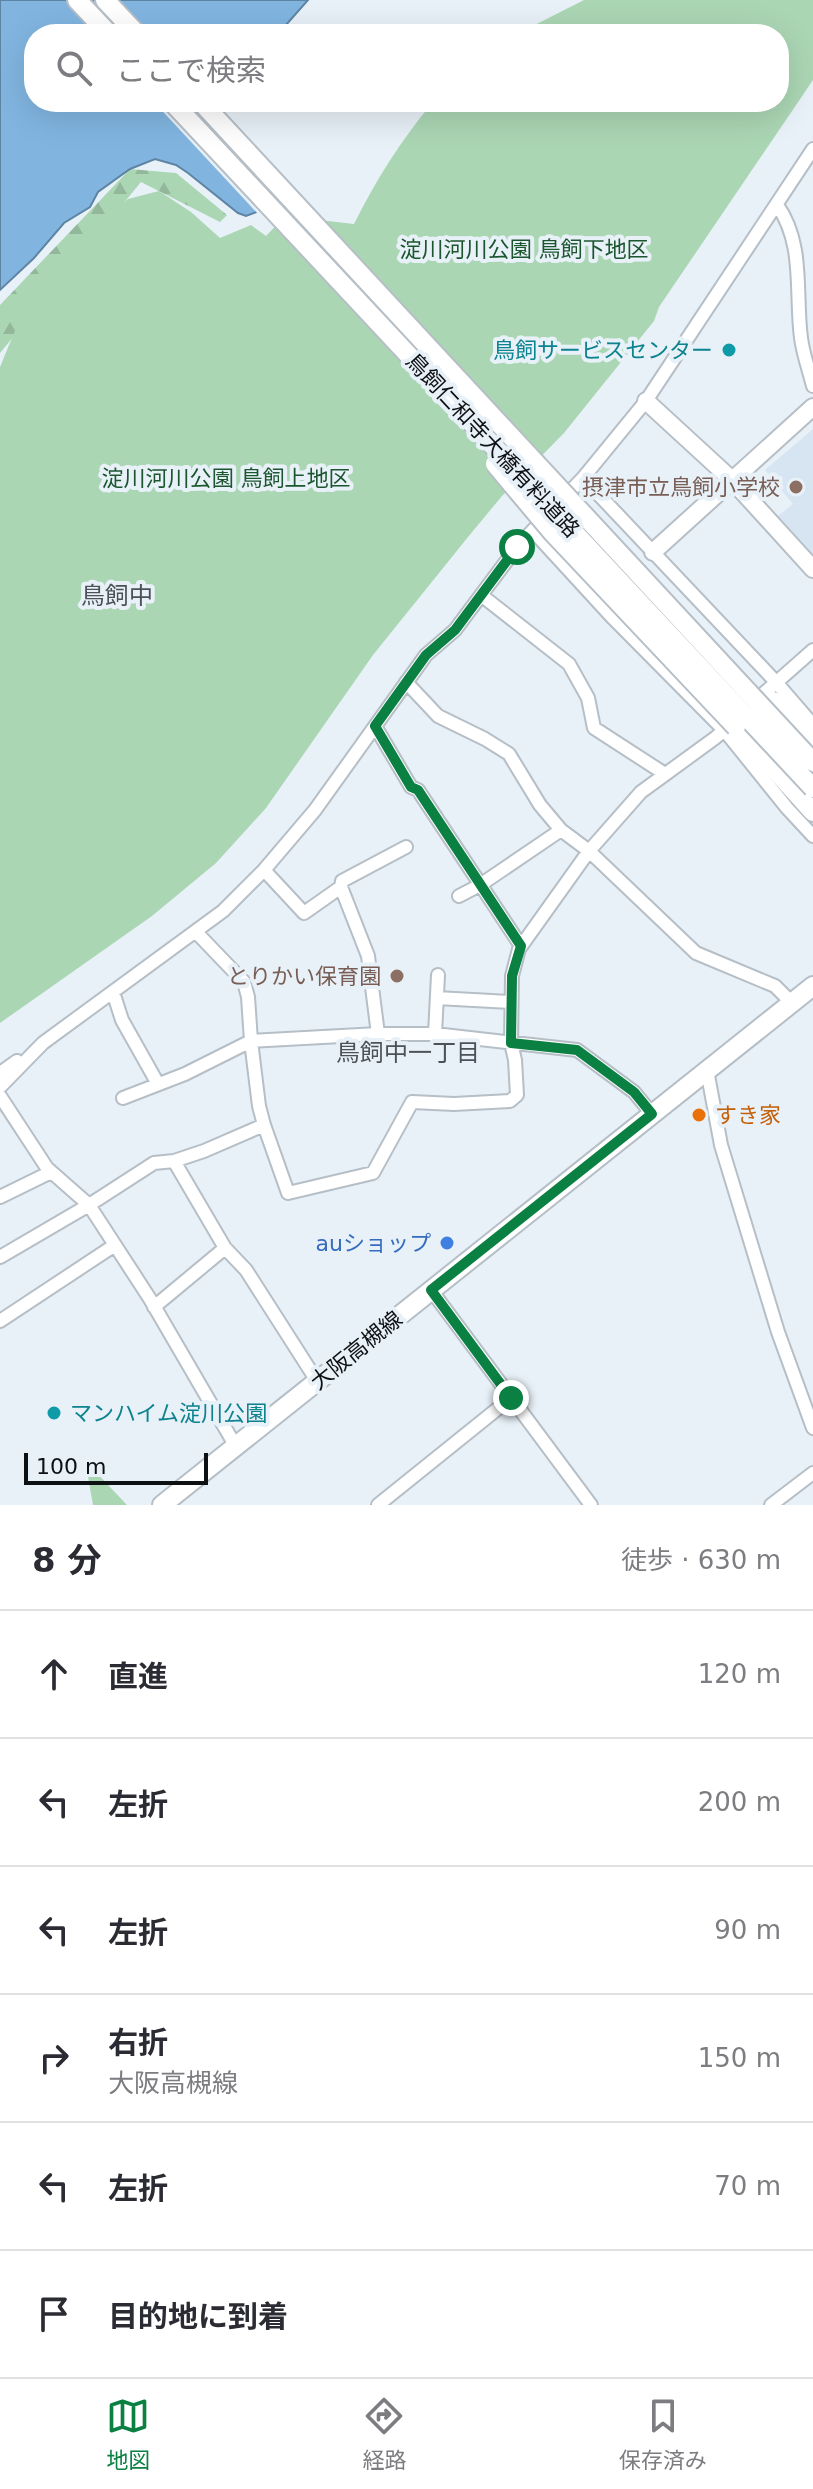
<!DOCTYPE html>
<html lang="ja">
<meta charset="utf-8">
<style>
body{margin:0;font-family:"DejaVu Sans","Noto Sans JP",sans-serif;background:#f2f2f3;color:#2b2b33}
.scale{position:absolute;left:24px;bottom:20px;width:184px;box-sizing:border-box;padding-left:8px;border:4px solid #0e1114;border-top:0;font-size:22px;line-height:28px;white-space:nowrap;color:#0e1114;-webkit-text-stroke:6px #e8f1f8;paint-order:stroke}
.stop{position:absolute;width:24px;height:24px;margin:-18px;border:6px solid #0b8043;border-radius:50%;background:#fff}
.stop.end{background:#0b8043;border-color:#fff;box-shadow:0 2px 8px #0008}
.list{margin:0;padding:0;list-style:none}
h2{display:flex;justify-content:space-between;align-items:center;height:104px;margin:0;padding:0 32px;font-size:34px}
h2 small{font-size:26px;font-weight:400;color:#7c7c81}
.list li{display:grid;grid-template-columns:52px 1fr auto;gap:24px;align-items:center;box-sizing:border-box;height:128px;padding:0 32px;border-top:2px solid #e1e1e2}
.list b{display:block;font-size:30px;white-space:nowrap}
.list p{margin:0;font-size:26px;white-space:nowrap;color:#7c7c81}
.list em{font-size:26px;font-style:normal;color:#7c7c81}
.icon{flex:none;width:44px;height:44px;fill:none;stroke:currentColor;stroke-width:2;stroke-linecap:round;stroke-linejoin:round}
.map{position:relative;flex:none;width:813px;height:1505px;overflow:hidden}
.search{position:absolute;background:#fff;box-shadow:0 8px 32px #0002;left:24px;right:24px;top:24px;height:88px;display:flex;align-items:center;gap:20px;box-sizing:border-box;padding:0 28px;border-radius:32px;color:#7c7c81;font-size:30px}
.sheet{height:872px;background:#fff}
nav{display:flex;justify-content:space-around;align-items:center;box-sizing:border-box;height:112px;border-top:2px solid #e1e1e2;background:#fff;font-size:22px;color:#7c7c81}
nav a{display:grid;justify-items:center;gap:4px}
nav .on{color:#0b8043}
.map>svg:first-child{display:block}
.built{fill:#d7e5f2}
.forest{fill:url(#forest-firs)}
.park{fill:#abd6b4}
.water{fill:#81b5e0;stroke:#5e84a3;stroke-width:2}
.pier{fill:#e8f1f8}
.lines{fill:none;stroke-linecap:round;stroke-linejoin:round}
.street-casing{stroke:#b6bec6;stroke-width:16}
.secondary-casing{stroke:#b6bec6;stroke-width:20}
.primary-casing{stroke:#b6bec6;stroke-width:22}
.street{stroke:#fff;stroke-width:12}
.secondary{stroke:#fff;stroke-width:16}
.primary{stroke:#fff;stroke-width:18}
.primary-bridge-casing{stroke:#b6bec6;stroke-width:22;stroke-linecap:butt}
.primary-bridge{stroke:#fff;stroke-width:18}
.route{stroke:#0b8043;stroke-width:10}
.culture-dot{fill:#0f9aa8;stroke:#e8f1f8;stroke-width:3}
.education-dot{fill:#8d6e63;stroke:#e8f1f8;stroke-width:3}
.food-dot{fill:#e8710a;stroke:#e8f1f8;stroke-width:3}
.shop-dot{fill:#3f7fe0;stroke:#e8f1f8;stroke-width:3}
.labels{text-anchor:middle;stroke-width:8;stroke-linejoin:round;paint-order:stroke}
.park-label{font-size:22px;fill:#1b562e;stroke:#e8f1f8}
.culture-label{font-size:22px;fill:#0d838f;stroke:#e8f1f8;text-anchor:end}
.street-label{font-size:22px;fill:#0e1114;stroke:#e8f1f8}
.education-label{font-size:22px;fill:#785e54;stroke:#e8f1f8;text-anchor:end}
.food-label{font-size:22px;fill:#c56008;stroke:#e8f1f8;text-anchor:start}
.shop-label{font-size:22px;fill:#366cbe;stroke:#e8f1f8;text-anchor:end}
.neighbourhood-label{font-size:24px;fill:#4b5258;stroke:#e8f1f8}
</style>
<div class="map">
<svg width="813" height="1505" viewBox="0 0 813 1505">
<defs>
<pattern id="forest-firs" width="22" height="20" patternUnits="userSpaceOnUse" patternTransform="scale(2)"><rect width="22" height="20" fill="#abd6b4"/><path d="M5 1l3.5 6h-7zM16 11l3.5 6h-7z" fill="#92b79a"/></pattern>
</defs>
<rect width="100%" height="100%" fill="#e8f1f8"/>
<path class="built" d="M813,429V560L778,516L793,504L765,470Z"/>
<path class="forest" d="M130,169L176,173L227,215L220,222L141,182L0,353V305Z"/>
<path class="park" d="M584,0H813V80L659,307L654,321L564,433L502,496L468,537L373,655L266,808L216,863L152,916L0,1023V367L21,316L39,287L92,231L128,199L159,191L191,212L220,238L251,225L266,236L288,213L302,218L354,224C376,180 401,140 433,102H779V34H517Z
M92,1468L127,1505H93L87,1471Z"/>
<path class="water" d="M0,0H308L278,34H34V102H189L278,204L246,216L238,213L188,173L176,165L155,159L130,169L98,192L90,207L64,223L34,258L0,290Z"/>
<path class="pier" d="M154,102H194L282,202L280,208L260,216Z"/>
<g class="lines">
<defs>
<path id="street" d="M777,205C805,244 795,293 801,338C803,354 809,370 813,386
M583,478L775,681L813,725
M533,531L611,616L725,731L787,808L813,836
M481,595L569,664L588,698L594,728L665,774
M406,682L438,716L485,739L509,754L540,805L561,830L589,851L696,953L775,986L792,1003
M753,703L813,650
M375,726L411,787L418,790L521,946
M264,870L304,913L341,887L342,881L406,847
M341,887L368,956L378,1034
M459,896L480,885L561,830
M113,992L122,1020L158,1084
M437,998L511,1002
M435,1034L438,975
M707,1070L721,1145L778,1332L813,1428
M0,1073L17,1061
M0,1087L43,1043L223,911L264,870L315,810L426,655L455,630L517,547L583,478L646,401L813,149
M0,1096L47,1168L89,1205L150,1299L235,1445
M123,1098L185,1074L251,1041L248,997L244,982L196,932
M264,1125L288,1193L373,1173L412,1102L454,1104L510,1101L517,1095L515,1060L511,1043L512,976L519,949L589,851L641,792L715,738L737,719
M174,1161L225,1248L246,1270L317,1381
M0,1197L51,1172
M0,1257L89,1205L154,1163L174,1161L204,1151L264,1125L259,1106L251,1041L378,1034H435L577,1050L634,1092L652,1114
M431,1290L591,1505
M154,1307L225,1248
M0,1321L115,1245
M378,1505L511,1398
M771,1505L813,1473"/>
<path id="secondary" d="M646,401L732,480L813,569
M653,552L813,407"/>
<path id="primary" d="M77,0L109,34
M105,0L137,34
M773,701L813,744
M736,727L813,812
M162,1505L813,986"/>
</defs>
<use href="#street" class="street-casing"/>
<use href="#secondary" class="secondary-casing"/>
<use href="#primary" class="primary-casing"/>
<use href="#street" class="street"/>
<use href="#secondary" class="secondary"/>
<use href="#primary" class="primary"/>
<defs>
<path id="primary-bridge" d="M172,102L813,788
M201,102L813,762
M495,464L552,532L736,727"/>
</defs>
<use href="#primary-bridge" class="primary-bridge-casing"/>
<use href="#primary-bridge" class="primary-bridge"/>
</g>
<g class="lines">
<path class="route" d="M511,1398L431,1290L652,1114L634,1092L577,1050L511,1043L512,976L521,946L418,790L411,787L375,726L426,655L455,630L517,547"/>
</g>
<g class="culture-dot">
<circle cx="729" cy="350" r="8"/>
<circle cx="54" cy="1413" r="8"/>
</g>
<g class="education-dot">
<circle cx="796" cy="487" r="8"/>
<circle cx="397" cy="976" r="8"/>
</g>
<circle class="food-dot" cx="699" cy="1115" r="8"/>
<circle class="shop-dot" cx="447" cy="1243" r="8"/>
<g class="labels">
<g class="park-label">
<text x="524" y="257">淀川河川公園 鳥飼下地区</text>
<text x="226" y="486">淀川河川公園 鳥飼上地区</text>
</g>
<g class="culture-label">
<text x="713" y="358">鳥飼サービスセンター</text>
<text x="70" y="1421" text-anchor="start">マンハイム淀川公園</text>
</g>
<g class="street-label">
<text transform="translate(493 445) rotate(47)" y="8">鳥飼仁和寺大橋有料道路</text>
<text transform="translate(356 1350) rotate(-39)" y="8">大阪高槻線</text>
</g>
<g class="education-label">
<text x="780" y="495">摂津市立鳥飼小学校</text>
<text x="381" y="984">とりかい保育園</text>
</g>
<g class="food-label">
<text x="715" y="1123">すき家</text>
</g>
<g class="shop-label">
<text x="431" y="1251">auショップ</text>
</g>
<g class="neighbourhood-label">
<text x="117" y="604">鳥飼中</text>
<text x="408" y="1061">鳥飼中一丁目</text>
</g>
</g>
</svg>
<div class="scale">100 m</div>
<div class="stop" style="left:517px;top:547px"></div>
<div class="stop end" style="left:511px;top:1398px"></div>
<div class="search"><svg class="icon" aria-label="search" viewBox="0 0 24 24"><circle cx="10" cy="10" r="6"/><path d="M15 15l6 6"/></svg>ここで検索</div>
</div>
<section class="sheet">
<h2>8 分<small>徒歩 · 630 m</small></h2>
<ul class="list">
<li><svg class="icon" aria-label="ahead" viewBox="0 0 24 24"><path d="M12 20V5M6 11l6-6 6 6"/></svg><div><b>直進</b></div><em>120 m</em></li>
<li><svg class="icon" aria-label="left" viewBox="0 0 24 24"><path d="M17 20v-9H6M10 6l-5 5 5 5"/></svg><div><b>左折</b></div><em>200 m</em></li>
<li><svg class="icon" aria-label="left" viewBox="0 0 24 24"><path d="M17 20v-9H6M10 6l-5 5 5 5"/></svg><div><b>左折</b></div><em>90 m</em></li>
<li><svg class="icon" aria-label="right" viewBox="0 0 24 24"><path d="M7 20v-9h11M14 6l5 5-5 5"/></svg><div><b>右折</b><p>大阪高槻線</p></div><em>150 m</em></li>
<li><svg class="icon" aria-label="left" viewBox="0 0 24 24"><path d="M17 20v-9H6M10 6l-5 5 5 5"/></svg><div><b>左折</b></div><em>70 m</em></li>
<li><svg class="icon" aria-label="arrive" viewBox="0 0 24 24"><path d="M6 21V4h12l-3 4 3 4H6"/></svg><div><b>目的地に到着</b></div></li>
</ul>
</section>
<nav>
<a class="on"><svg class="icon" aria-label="map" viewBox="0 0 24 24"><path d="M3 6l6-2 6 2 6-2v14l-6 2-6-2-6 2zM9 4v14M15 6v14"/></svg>地図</a>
<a><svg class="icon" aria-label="directions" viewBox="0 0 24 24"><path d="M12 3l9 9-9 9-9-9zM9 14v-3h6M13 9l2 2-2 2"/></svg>経路</a>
<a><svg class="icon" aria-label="saved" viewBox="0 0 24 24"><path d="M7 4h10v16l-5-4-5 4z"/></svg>保存済み</a>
</nav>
